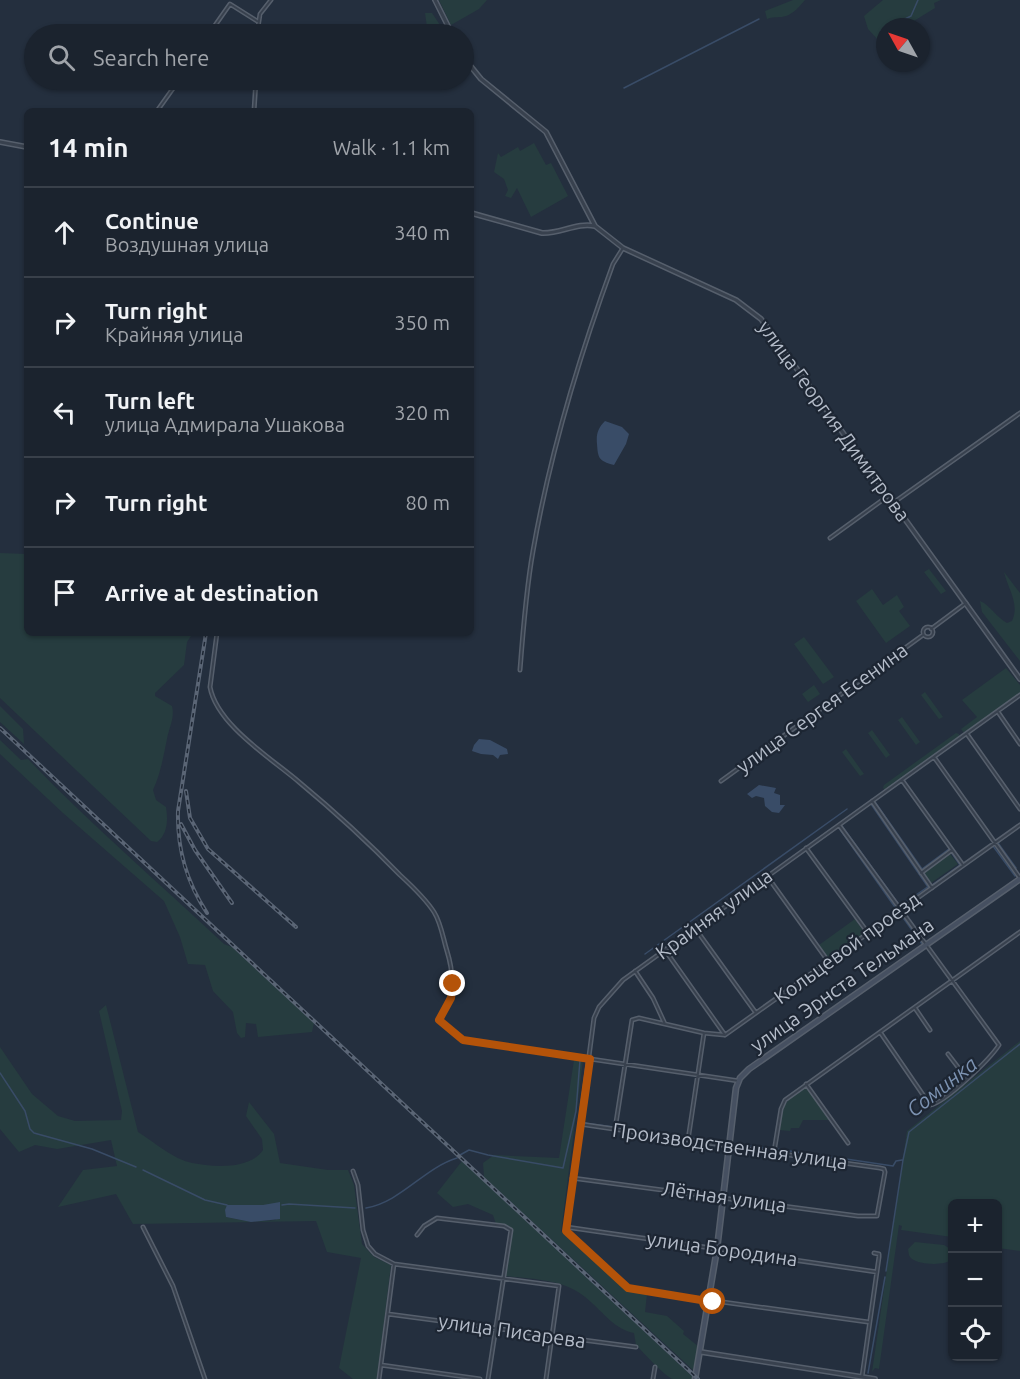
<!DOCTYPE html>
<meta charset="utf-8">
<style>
body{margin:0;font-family:Ubuntu,sans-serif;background:#242b36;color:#f1f3f6}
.controls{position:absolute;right:18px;bottom:18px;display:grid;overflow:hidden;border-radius:9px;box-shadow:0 2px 4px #0004}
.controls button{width:54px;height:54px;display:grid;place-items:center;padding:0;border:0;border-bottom:2px solid #39404a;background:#1b232e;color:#f1f3f6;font:30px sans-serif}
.compass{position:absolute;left:876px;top:18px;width:54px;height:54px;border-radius:50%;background:#1b232e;box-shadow:0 2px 4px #0004;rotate:310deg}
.stop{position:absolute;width:18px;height:18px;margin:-14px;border:4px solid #b45309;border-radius:50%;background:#fff}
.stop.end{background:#b45309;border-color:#fff;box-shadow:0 2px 6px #0008}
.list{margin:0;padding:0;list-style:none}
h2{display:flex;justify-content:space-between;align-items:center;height:78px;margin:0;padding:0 24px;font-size:26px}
h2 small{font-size:20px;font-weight:400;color:#a0a4aa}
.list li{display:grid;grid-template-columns:39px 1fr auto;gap:18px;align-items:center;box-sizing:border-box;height:90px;padding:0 24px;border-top:2px solid #39404a}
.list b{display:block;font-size:22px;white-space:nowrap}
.list p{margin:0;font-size:20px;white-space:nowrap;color:#a0a4aa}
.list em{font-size:20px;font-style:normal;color:#a0a4aa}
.icon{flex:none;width:33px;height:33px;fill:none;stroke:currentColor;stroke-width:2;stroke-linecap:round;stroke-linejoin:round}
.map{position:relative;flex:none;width:1020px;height:1379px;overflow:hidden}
.search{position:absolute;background:#1b232e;box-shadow:0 2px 4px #0004;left:24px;top:24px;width:450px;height:66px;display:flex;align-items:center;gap:15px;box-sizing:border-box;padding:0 21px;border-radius:33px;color:#a0a4aa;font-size:22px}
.panel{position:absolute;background:#1b232e;box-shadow:0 2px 4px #0004;left:24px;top:108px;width:450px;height:528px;border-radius:9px}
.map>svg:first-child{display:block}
.green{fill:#263c3f;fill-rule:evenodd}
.water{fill:#394c67}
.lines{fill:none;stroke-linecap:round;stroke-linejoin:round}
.stream{stroke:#394c67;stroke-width:1.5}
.minor-casing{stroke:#565f6c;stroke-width:5}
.tertiary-casing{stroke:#565f6c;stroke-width:6}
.secondary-casing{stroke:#565f6c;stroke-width:7}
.minor{stroke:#38414e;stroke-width:2}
.tertiary{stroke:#38414e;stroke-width:3}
.secondary{stroke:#465061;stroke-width:4}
.rail-casing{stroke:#5a6575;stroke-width:4}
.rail{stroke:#1d2633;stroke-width:1.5;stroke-dasharray:4.5;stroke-linecap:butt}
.route{stroke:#b45309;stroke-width:8}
.labels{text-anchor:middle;stroke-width:4.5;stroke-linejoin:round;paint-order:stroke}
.street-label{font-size:20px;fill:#b4bcc9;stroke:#1d2633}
.water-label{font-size:21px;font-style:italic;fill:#7c92b1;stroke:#1d2633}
</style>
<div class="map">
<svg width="1020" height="1379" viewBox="0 0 1020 1379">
<rect width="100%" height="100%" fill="#242f3e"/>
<path class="green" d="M439,0H487L479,9L451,25Z
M793,0H805C801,5 793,14 786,16C780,18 775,16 767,19L765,11Z
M883,0H941L934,3L935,8L904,27H885V39L880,42L868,29L864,16Z
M425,13H432L446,34H428Z
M534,143L546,165L551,163L568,196L531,217L517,188L511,198L505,196L508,190L504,179L494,172L498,153L501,157L518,147L520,151Z
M0,553L27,554V633H193L187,642L184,665L155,693V696L172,706C175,718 169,727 167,739C163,758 161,772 153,790L156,800L166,807C168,819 168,834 157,842L151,841L0,698Z
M929,569L946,591L941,594L924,572Z
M1004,572L1020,593V661L982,612L980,601C990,605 996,617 1007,623L1012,621C1020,604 1008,589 1004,572Z
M872,589L883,605L897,595L904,607L899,611L910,626L886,643L856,601Z
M804,637L834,677L823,684L794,644Z
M1006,668L1020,685V694L964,733L961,729L977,717L962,700Z
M814,685L820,694L808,702L802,694Z
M925,692L943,717L939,719L921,695Z
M0,706L23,729L24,744L0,722Z
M902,717L920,742L916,745L898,720Z
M872,730L890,755L886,758L868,733Z
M956,733L959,734V737L934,755L933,753L934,755L902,778L901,776V779L885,790L883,788L884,785Z
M0,740L21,760L28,759C90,824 158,882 224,944L232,947L314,1023L312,1032L258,1037L256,1024L246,1023L245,1037L241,1038L237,1033L233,1012L213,991L205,965L188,964L180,937L164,901L63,813L0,754Z
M846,749L864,774L860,776L842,752Z
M950,854L958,864L931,883L924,873Z
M855,919L865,934L829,959L819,945Z
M106,1005L138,1132C154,1142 173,1159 192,1163C213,1167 250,1170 263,1150L262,1139L246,1116L249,1102L274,1134L280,1163L328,1170H348L354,1185L362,1244L374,1257L391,1265L377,1379H353L339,1368L361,1258L327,1252L316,1221L133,1224L116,1194L58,1207L83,1170L117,1166L111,1140L57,1149L35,1145L19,1152L0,1129V1047L32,1094L58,1116L75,1121L121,1120L122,1111L99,1011ZM228,1205H263L276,1220L251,1222L226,1217Z
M1020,1041V1251L998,1248V1204H952V1237L901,1230L902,1226L899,1225L879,1369L875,1368L872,1372L907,1131Z
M574,1060L583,1061L561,1231L628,1289L647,1294L645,1312L667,1316L684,1331L683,1334L699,1347L693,1370L484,1177L483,1163L494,1155L559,1158Z
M806,1085L831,1120H803L799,1128H791L790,1131L779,1130C783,1102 784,1103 806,1085Z
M462,1161L693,1377V1379C687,1379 679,1379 673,1379C665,1377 644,1353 636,1345L634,1333C611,1329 598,1304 578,1292C557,1279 529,1279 505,1276L512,1229L509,1226L496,1224L493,1215L468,1204L453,1207L437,1193Z
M915,1242L944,1245L952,1250V1259C946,1266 920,1265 912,1259C908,1255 909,1254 908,1249Z"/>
<path class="water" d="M605,421L622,427L629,434L626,444L614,465C598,461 598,457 597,444C596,434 598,428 605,421Z
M479,739L490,740L507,749L508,754L500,755L498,759L493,755L481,754L472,751L474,745Z
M759,785L776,788L774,793L780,795V805H785L779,813L772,812L765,806L764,798L756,796L752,798L747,794Z
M280,1202V1219L251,1222L226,1217L225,1210L227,1205H263Z"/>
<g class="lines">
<path class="stream" d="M889,27L911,16L918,0
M881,31L885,29
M624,88L759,19
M875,802L922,869L949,849L951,851
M871,804L928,887
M842,826L900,906L929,886
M839,828L897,910
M998,843L1016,868
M993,846L1015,876
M932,885L960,865L951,852
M899,912L922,944
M925,942L903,910L960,869
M645,954L847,809
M0,1073L25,1111L30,1129L34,1133L92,1149L136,1167
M584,1123L614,1127
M617,1128L687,1138
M690,1138L725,1142
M736,1144L773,1149
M776,1149L843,1159
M460,1155L469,1150L488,1155L563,1168L576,1111L580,1060
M846,1159L893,1166L896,1161L902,1160
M143,1170L205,1200L227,1205
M282,1205L289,1204L355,1208
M366,1208C401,1202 424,1168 457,1158
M886,1271L903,1160L909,1132L1020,1044
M868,1373L885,1277"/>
<defs>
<path id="minor" d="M209,34L230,4L257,21
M257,34L260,14L271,0
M157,111L179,80
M254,111L256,80
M893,503L1020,413
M830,538L888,496
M923 632a5 5 0 1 1 10 0a5 5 0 1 1-10 0Z
M931,629L966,603
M217,633L210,687C217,725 271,758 299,782C334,811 368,842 400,875C412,886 425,898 434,912C441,923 443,938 447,951C455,977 454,997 439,1020L463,1040L739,1081
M520,670C523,630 526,590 533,551C550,453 579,357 613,264L623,248
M998,712L1020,744
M967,734L1020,809
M934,757L1020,878
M902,780L963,865
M721,781L923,635
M872,801L932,888
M839,825L999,1045C990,1059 945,1103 930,1105L880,1032
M806,848L868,933
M921,873L952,850
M767,876L828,961
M695,928L756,1013
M665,950L725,1035
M635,971L653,998L665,1024L704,1033L725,1035L1020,825
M915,1008L930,1030
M948,1054L967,1079
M806,1084L848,1143
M615,1129L632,1020L639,1018L665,1024
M688,1140L704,1033
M774,1152L781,1109L785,1100L1020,932
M353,1171L358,1185L363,1230L368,1246L375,1254L394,1264L559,1286L546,1379
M572,1178L858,1216H877L885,1172L884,1169L880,1168L844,1163L580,1124
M143,1227L173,1286L205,1379
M566,1227L877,1272
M417,1235L424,1226L437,1218L504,1226L511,1230L488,1379
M388,1314L636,1347
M868,1322L636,1290L628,1288L566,1231L594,1018L599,1007L623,980L1020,695
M381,1365L480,1379
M862,1377L879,1257V1254L874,1253
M379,1379L394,1264
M653,1379L655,1367"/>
<path id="tertiary" d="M435,0L452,34
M464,58L481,79L546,132L595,226L623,248L736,300L761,319L1020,679
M0,142L27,147
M471,213L542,233C560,234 577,222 595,226
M701,1352L875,1379"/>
<path id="secondary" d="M695,1379L717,1249L736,1088L740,1078L749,1069L1020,879"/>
</defs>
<use href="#minor" class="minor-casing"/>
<use href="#tertiary" class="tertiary-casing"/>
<use href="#secondary" class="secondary-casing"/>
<use href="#minor" class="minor"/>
<use href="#tertiary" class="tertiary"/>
<use href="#secondary" class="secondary"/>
<defs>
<path id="rail" d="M206,633L178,811C177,849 186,881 207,913
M0,728L698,1379
M186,791L190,818L208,849L296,927
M181,824L195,850L232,903"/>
</defs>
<use href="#rail" class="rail-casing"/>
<use href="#rail" class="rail"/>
</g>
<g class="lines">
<path class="route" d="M453,984L451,998L439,1020L463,1040L590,1059L566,1231L628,1288L713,1302"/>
</g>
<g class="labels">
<g class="street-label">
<text transform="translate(834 421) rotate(54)" y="7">улица Георгия Димитрова</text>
<text transform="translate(822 708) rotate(-36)" y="7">улица Сергея Есенина</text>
<text transform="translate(714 914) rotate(-36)" y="7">Крайняя улица</text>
<text transform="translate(847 948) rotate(-36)" y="7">Кольцевой проезд</text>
<text transform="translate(842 985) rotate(-35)" y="7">улица Эрнста Тельмана</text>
<text transform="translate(730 1146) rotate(8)" y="7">Производственная улица</text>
<text transform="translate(724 1197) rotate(8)" y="7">Лётная улица</text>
<text transform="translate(722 1249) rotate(8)" y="7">улица Бородина</text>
<text transform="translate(512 1331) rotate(8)" y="7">улица Писарева</text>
</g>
<g class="water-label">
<text transform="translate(942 1087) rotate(-38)" y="7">Соминка</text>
</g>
</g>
</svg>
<div class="controls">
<button>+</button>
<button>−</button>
<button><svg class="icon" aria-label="locate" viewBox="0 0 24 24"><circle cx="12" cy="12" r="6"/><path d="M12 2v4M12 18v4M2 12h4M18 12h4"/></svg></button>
</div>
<svg class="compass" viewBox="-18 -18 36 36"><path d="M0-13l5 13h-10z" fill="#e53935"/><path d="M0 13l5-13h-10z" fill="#a0a4aa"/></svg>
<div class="stop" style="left:713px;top:1302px"></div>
<div class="stop end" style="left:453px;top:984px"></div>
<div class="search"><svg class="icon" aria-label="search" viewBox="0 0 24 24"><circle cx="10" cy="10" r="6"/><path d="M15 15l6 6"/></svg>Search here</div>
<section class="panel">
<h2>14 min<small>Walk · 1.1 km</small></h2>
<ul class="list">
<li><svg class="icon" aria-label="ahead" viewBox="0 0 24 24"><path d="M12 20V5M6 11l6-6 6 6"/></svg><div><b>Continue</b><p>Воздушная улица</p></div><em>340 m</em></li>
<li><svg class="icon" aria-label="right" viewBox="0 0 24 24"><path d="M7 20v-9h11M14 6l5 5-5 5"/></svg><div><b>Turn right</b><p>Крайняя улица</p></div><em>350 m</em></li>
<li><svg class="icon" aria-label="left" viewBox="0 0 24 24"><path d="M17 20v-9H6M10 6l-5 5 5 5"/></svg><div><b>Turn left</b><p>улица Адмирала Ушакова</p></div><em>320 m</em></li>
<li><svg class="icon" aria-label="right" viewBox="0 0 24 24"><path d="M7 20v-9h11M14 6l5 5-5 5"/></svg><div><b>Turn right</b></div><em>80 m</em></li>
<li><svg class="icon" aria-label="arrive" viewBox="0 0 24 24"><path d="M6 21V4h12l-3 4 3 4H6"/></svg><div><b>Arrive at destination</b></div></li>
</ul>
</section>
</div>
